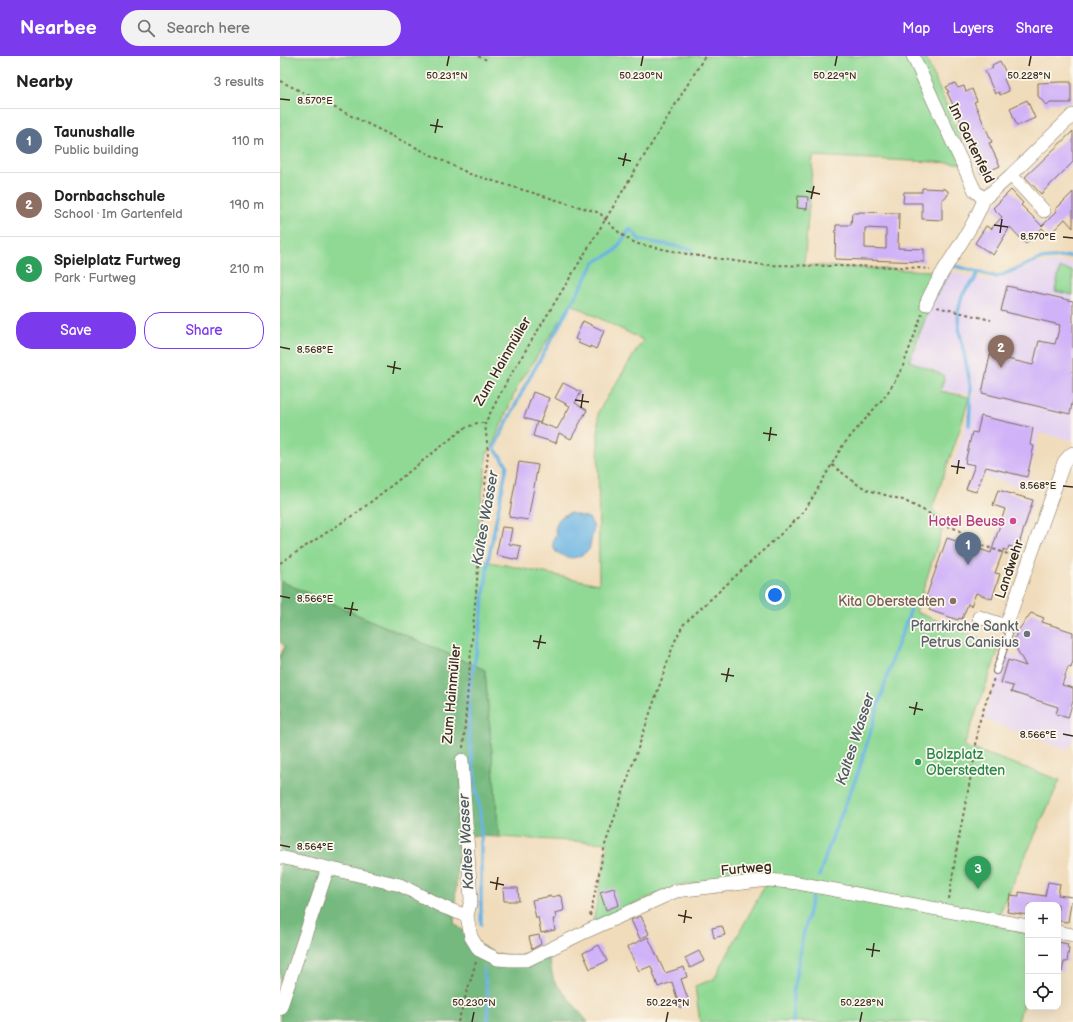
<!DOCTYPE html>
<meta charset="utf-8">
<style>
body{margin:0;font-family:"Balsamiq Sans",sans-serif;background:#f2f2f2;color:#222}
.controls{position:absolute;right:12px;bottom:12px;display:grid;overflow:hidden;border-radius:8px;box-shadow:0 4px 16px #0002}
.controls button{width:36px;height:36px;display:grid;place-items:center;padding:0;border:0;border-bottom:1px solid #e0e0e0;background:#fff;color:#222;font:20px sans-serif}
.you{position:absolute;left:495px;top:539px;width:14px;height:14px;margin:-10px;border:3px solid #fff;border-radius:50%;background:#1a73e8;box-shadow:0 0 0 6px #1a73e833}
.badge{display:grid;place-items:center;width:26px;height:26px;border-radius:50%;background:#7c3aed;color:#fff;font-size:13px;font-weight:700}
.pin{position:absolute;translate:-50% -33px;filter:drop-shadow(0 1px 2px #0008)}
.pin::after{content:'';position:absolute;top:21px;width:14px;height:12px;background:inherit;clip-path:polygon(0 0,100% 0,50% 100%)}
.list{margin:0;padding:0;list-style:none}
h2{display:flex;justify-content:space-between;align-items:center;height:52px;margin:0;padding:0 16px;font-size:17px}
h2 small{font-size:13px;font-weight:400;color:#767676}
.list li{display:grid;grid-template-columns:26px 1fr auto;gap:12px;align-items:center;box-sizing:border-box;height:64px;padding:0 16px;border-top:1px solid #e0e0e0}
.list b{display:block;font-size:15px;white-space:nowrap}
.list p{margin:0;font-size:13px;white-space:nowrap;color:#767676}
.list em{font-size:13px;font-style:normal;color:#767676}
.actions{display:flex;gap:8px;padding:12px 16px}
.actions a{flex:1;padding:9px 0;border:1px solid #7c3aed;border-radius:16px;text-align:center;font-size:14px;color:#7c3aed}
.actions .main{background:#7c3aed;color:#fff}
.icon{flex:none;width:22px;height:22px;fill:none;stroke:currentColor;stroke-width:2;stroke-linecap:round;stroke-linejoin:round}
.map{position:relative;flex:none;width:793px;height:966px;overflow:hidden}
header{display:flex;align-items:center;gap:24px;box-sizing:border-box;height:56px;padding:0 20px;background:#7c3aed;color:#fff}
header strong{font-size:19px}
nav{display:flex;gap:22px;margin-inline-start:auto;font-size:14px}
.search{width:280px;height:36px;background:#f2f2f2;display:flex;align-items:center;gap:10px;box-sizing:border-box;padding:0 14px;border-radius:22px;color:#767676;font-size:15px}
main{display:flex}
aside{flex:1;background:#fff}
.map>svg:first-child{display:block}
.built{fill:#e5d3f1}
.green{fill:#90d994;stroke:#668259;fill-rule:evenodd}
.forest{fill:#74b97e;stroke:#58724e}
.water{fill:#6bb4e3;stroke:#536f80}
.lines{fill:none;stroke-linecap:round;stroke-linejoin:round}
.stream{stroke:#6bb4e3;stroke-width:3.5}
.building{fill:#d0b2f8;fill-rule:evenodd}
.lane-casing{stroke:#7a6855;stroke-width:8}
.street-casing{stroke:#7a6855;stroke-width:14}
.path{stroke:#7a6855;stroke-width:2;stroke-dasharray:3 3;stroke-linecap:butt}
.lane{stroke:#fff;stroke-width:6}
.street{stroke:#fff;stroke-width:13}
.ticks{fill:none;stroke:#3b2a1e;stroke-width:1.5}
.hotel-dot{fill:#d1479c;stroke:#fbf7ec;stroke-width:1.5}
.education-dot{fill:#8d6e63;stroke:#fbf7ec;stroke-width:1.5}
.worship-dot{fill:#6b7280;stroke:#fbf7ec;stroke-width:1.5}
.leisure-dot{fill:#2e9e5b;stroke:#fbf7ec;stroke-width:1.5}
.labels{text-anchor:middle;stroke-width:3.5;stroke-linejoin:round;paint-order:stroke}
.street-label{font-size:14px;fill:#3b2a1e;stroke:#fbf7ec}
.hotel-label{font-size:14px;fill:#b23c85;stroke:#fbf7ec;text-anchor:end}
.education-label{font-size:14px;fill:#785e54;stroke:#fbf7ec;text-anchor:end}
.worship-label{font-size:14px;fill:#5b616d;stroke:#fbf7ec;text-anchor:end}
.leisure-label{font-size:14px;fill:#27864d;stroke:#fbf7ec;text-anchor:start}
.water-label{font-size:15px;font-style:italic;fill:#4c5a63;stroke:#fbf7ec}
.ticks-label{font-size:10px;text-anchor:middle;fill:#3b2a1e;stroke:#fbf7ec;stroke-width:3.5;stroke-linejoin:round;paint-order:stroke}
</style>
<header>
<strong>Nearbee</strong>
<div class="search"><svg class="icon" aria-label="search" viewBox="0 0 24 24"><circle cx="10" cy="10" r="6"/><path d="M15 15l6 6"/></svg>Search here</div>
<nav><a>Map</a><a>Layers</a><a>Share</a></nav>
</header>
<main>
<aside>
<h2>Nearby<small>3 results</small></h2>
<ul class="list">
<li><span class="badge" style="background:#5c6f8a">1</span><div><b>Taunushalle</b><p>Public building</p></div><em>110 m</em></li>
<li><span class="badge" style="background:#8d6e63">2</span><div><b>Dornbachschule</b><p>School · Im Gartenfeld</p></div><em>190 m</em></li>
<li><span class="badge" style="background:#2e9e5b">3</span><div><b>Spielplatz Furtweg</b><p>Park · Furtweg</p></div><em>210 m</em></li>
</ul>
<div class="actions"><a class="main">Save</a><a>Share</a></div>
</aside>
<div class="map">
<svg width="793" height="966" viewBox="0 0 793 966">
<rect width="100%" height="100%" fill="#fbf7ec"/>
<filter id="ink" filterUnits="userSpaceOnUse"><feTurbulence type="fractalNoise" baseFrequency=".025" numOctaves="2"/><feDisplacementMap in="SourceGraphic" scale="8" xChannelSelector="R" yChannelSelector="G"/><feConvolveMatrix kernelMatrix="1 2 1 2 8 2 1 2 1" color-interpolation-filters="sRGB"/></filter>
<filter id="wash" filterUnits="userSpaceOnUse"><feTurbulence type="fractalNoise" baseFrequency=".012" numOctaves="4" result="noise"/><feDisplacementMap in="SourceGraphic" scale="16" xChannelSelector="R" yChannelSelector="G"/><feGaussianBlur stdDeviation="0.9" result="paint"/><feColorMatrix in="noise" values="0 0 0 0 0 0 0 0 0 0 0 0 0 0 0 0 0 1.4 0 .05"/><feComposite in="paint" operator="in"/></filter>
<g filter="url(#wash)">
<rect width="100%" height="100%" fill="#f0dcbb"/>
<path class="built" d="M757,207H793V384L759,377L746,433L673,411L695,337L688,335L687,338L661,334L666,320L630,305L650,250L670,216L710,225Z
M725,596L793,620V683L788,694L703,663Z"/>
<path class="green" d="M0,0H645L692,108L533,100L524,209L670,216L650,250L629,305L628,304L665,320L660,335L689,341L682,367L652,453L665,465L636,556L720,590L684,690L780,724L714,869L748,878V929L738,966H420L415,930L434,923L489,822L398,829L313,866L328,787L219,781L205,614L0,525ZM291,248L363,284L318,356L319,528L195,503L207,396H210L237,331Z
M780,212L793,215V239L775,235Z"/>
<path class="forest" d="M0,525L205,614L219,781L179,779L174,867L200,889L216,898L238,900L266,891L274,925L308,966H0V600L5,590L0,586Z"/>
<path class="water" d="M290,457L309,462L314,471L309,494C295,504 292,504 276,496L273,490L274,481L277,478L275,474C278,463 279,461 290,457Z"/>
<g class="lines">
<path class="stream" d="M675,210L717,221L760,203L793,200
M689,369L691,331L679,273L678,256L682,240L687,232L694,225L698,216
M539,820L554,776L578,717L612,604L631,553
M201,868V765L189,680V632L197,594L209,500L227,409L214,392L245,330L315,206L335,195L350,173L360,184L412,193
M203,913L208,941V966
M513,966V938L521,889L532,842"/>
</g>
<g id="blocks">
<path class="building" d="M720,5L728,21L724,23L729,35L720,39L719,36L715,38L705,15L713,12L712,9Z
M782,26H791V47H770L767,50L758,40V27Z
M675,27L678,32L684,30L686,36L692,33L697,45L694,46L712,86L709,87L720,110L702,118L680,71L681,70L679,67L681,66L667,36H669L666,31Z
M747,44L755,62L737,70L730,52Z
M793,75V106L761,138L745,121Z
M642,132L665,133L668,135V139L662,144V164L642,163V147H623L624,136H642Z
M731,134L743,147L741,149L762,170L777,155L775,154L793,136V172L785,163L769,179L762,172L746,188L730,171L713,199L695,187L706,170L711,173L722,161L713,152Z
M518,140L528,141L527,153L517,152Z
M579,156L619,157L618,192L644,193V206L555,203L556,169H571L572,157H579ZM585,172L606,173V193L585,192Z
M727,230L793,245V343L790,358L702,337L710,299L753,309L759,285L775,288L780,269L721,255Z
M303,265L324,275L316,293L310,290V292L298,287L299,285L295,283Z
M283,327L301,336L295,347L307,354L291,383L279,377L276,387L253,380L257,366L277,373L290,350L275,342Z
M253,336L269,342L260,367L244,362Z
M701,360L753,372L750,389L754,390L747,421L706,411L696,436L686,433L695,409L685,407L692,376L697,377Z
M239,406L258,409L248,464L229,461Z
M718,434L753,444L739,488L737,487L735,492L729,490L727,495L724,493L715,517L720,518L712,543L696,537L691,550L688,548L682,563L679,562L678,564L649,554L653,543L646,541L667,482L711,497L725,453L713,449Z
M222,471L232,472L229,488L241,490L238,504L216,499Z
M751,557L764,562L762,566L793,576V605L791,612L788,611L782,629L793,632V645L788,662L776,658L778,651L731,636L733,630L721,627L728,604L746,610L735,590L734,585L737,576Z
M768,826L780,828L778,839L792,841L788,866L778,865V849H748V859L727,856L730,839L739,840V836L765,840Z
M223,832H238L239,845H224Z
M334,832L339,849L326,854L320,836Z
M280,839V841H282L284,854H283V855L275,857L276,863H273L275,874L261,877L258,861L256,862L252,844L271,840L272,841Z
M361,860L369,878L360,883L351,864Z
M442,870L445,879L434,882L432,872Z
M259,879L261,888L252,893L249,881Z
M368,881L385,917L404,911L407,921L401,923L410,949L400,952L392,926L378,931L371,910L359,915L347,891Z
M778,886L788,888L787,891L789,892L787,906H784L782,916L778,915Z
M319,889L327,905L310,913L303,897Z
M419,895L424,905L410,912L405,902Z"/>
</g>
</g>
<g filter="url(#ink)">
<use href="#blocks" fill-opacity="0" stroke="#7a6855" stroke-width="1"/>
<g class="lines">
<defs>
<path id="lane" d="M716,615L729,578L726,570"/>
<path id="street" d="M633,0L695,135L704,143C690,181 661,211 646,248
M731,119L764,155
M704,143L731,119L793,59
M699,561L726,570L784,406L790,399L793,397
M182,704L191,844L187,860L191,881L199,894L217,903L230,904H247L307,875L396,835L489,824L518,827L748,870
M0,801L48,812L120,829L163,851L187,860
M778,876L793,879
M0,953L48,812"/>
</defs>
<use href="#lane" class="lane-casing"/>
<use href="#street" class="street-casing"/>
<path class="path" d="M198,0L207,4
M0,25L190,118L320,157C330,169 343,182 358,188L412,199L484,209L623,211L650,213
M657,251L711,264
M552,409L577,428L588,434L623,444L647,456L668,470L679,474L683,483L737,501
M0,507L78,456L183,373L197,367H205
M183,692L190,607L208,396L205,367L227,325L425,0
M669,843L677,791L695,699L698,670L714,622
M310,860L325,789L394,587L403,569L519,461L530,446L563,389L606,339L615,325L623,310L642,258
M178,966L196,906"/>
<use href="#lane" class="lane"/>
<use href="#street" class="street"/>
</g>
</g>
<path class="ticks" d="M167,10L169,0M361,10L363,0M555,10L557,0M749,10L751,0M0,43L10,44M150,69L163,71M155,77L158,63M338,102L351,105M343,110L346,97M526,135L540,138M531,143L534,130M714,169L728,171M720,177L722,163M783,181L793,182M0,291L10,293M107,310L121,313M113,318L115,305M295,344L309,346M301,352L303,338M483,377L497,379M489,385L491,371M671,410L685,412M677,418L679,404M783,430L793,431M0,540L10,542M64,552L78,554M70,560L73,546M253,585L266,587M258,593L261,579M441,618L454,620M446,626L449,612M629,651L643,654M634,659L637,646M783,678L793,680M0,789L10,791M210,826L224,829M216,834L218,821M398,859L412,862M404,867L406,854M586,893L600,895M592,901L594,887M192,966L194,956M386,966L388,956M580,966L582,956"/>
<circle class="hotel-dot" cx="733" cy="465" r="4"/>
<circle class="education-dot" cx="673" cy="545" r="4"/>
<circle class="worship-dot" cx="747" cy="578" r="4"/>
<circle class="leisure-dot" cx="638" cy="706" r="4"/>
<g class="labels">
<g class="street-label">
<text transform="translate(692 87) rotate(64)" y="5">Im Gartenfeld</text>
<text transform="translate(222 305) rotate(-60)" y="5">Zum Hainmüller</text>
<text transform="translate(729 513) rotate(-71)" y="5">Landwehr</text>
<text transform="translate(171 638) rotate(-85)" y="5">Zum Hainmüller</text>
<text transform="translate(466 812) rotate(-5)" y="5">Furtweg</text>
</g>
<g class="hotel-label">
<text x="725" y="470">Hotel Beuss</text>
</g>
<g class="education-label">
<text x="665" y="550">Kita Oberstedten</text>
</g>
<g class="worship-label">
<text x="739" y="575">Pfarrkirche Sankt<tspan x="739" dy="16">Petrus Canisius</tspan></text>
</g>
<g class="leisure-label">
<text x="646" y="703">Bolzplatz<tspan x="646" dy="16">Oberstedten</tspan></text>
</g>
<g class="water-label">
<text transform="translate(205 462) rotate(-80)" y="5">Kaltes Wasser</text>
<text transform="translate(575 683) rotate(-72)" y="5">Kaltes Wasser</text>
<text transform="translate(186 786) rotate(-93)" y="5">Kaltes Wasser</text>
</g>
</g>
<g class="ticks-label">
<text x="167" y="23">50.231°N</text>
<text x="361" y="23">50.230°N</text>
<text x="555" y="23">50.229°N</text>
<text x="749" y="23">50.228°N</text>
<text x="35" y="48">8.570°E</text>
<text x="758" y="184">8.570°E</text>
<text x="35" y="297">8.568°E</text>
<text x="758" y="433">8.568°E</text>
<text x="35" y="546">8.566°E</text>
<text x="758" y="682">8.566°E</text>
<text x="35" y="794">8.564°E</text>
<text x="194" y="950">50.230°N</text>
<text x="388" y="950">50.229°N</text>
<text x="582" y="950">50.228°N</text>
</g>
</svg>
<div class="controls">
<button>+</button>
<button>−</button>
<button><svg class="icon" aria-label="locate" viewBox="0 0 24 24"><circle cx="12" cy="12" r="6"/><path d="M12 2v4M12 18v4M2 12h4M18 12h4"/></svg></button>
</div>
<div class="you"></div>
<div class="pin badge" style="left:688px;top:509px;background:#5c6f8a">1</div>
<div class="pin badge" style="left:721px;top:312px;background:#8d6e63">2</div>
<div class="pin badge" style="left:698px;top:833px;background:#2e9e5b">3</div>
</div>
</main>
